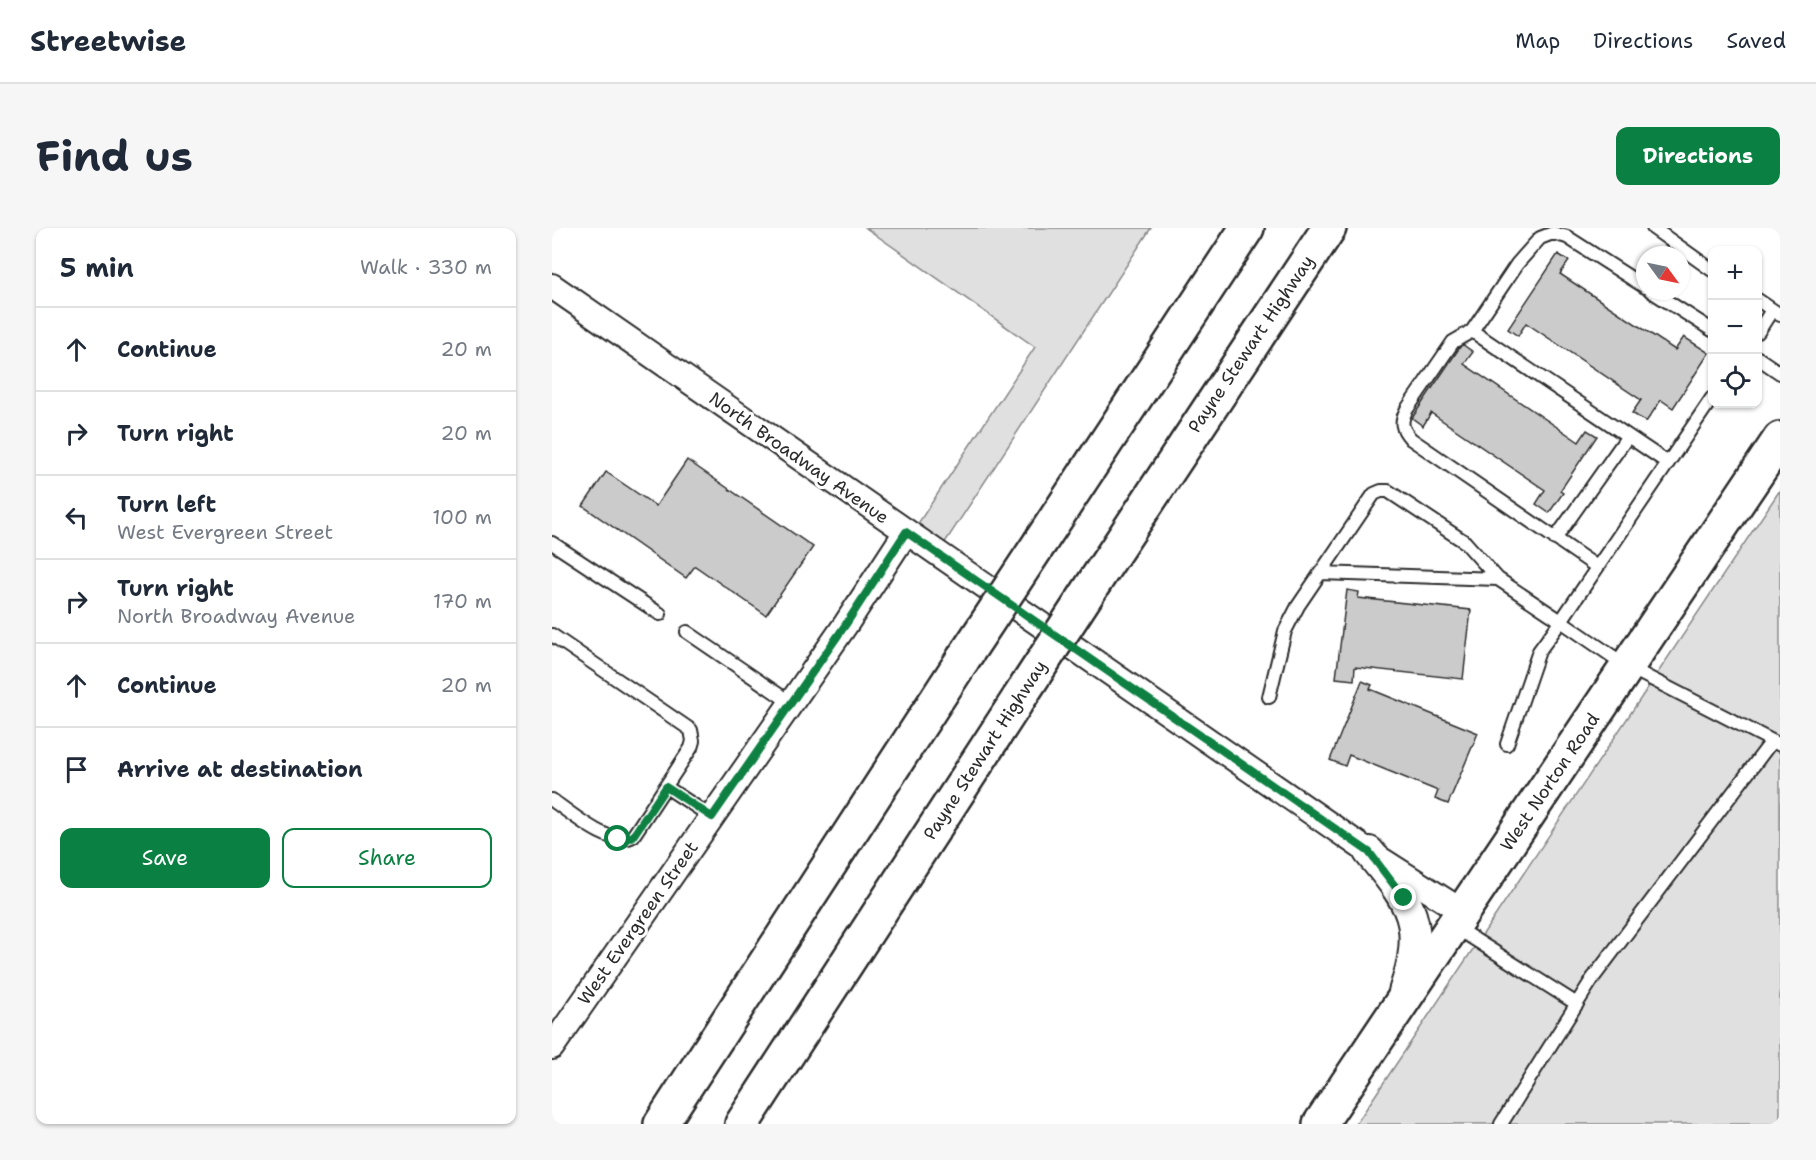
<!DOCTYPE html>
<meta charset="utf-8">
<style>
body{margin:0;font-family:"Shantell Sans",sans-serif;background:#f6f6f7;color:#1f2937}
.controls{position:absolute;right:18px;top:18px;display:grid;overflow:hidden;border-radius:12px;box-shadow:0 2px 4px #0004}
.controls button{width:54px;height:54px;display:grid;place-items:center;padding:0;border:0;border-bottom:2px solid #e0e1e3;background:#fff;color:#1f2937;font:30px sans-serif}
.compass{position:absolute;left:1084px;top:18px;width:54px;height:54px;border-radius:50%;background:#fff;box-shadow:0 2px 4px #0004;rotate:123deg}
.stop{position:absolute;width:18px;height:18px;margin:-14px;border:4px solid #0b8043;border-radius:50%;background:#fff}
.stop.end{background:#0b8043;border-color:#fff;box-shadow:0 2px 6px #0008}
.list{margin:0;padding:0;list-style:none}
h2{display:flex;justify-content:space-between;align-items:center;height:78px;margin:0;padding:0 24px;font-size:26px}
h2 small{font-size:20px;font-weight:400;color:#747a83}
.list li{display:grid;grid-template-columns:39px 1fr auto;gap:18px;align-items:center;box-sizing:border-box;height:84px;padding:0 24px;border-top:2px solid #e0e1e3}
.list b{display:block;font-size:22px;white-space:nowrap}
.list p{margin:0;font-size:20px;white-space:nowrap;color:#747a83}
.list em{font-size:20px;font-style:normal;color:#747a83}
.actions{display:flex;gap:12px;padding:18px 24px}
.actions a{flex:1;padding:14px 0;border:2px solid #0b8043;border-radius:12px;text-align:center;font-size:21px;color:#0b8043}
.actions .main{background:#0b8043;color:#fff}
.icon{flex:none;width:33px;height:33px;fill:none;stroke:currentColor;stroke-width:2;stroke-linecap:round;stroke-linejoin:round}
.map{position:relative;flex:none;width:1228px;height:896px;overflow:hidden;border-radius:12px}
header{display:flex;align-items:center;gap:36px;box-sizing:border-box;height:84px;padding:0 30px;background:#fff;border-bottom:2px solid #e0e1e3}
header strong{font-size:28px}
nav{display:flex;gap:33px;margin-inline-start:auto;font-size:21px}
.intro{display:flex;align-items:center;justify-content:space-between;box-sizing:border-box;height:144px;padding:0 36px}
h1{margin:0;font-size:42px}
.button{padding:15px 27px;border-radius:12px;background:#0b8043;color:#fff;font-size:21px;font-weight:700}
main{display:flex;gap:36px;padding:0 36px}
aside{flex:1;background:#fff;border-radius:12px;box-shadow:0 2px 4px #0004}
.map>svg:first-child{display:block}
.green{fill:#e0e0e0;stroke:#868686;stroke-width:1.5}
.building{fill:#cbcbcb;stroke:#2b2b2b;stroke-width:1.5}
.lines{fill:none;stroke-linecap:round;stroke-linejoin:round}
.service-casing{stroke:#2b2b2b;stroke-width:16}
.minor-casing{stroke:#2b2b2b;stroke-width:28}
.tertiary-casing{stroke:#2b2b2b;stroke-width:34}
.secondary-casing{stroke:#2b2b2b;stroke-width:38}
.motorway-casing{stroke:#2b2b2b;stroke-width:38}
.service{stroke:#fff;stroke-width:12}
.minor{stroke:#fff;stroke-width:24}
.tertiary{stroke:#fff;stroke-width:30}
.secondary{stroke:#fff;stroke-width:33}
.motorway{stroke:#fff;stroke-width:33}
.motorway-bridge-casing{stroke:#2b2b2b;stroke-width:38;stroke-linecap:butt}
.motorway-bridge{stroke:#fff;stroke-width:33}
.route{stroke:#0b8043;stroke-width:8}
.labels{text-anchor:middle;stroke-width:6;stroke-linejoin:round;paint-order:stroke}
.street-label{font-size:18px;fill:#2b2b2b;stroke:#fff}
</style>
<header>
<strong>Streetwise</strong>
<nav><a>Map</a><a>Directions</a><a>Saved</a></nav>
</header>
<div class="intro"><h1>Find us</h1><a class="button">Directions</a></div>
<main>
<aside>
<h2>5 min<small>Walk · 330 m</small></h2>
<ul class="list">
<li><svg class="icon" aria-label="ahead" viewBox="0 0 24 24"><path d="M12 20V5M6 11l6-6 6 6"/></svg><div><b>Continue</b></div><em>20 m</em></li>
<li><svg class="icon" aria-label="right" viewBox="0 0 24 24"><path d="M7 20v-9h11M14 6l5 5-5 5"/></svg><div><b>Turn right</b></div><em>20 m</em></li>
<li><svg class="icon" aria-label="left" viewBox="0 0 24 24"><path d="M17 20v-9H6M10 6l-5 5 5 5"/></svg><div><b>Turn left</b><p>West Evergreen Street</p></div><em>100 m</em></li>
<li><svg class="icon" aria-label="right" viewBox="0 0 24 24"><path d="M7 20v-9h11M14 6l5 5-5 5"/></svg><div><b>Turn right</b><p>North Broadway Avenue</p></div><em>170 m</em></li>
<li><svg class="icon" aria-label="ahead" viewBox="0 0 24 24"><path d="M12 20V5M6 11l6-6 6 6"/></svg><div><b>Continue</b></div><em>20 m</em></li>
<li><svg class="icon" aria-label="arrive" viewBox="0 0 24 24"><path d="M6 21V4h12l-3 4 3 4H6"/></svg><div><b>Arrive at destination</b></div></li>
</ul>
<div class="actions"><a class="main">Save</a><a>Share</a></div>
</aside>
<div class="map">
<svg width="1228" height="896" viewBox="0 0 1228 896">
<rect width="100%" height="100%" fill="#fff"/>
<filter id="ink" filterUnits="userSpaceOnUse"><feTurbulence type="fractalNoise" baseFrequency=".0167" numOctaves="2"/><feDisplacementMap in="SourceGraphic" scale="12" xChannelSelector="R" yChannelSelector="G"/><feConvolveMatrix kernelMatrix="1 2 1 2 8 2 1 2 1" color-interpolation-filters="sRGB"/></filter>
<g filter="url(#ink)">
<path class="green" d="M314,0H599L392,316L365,297L483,119Z
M1228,262V896H804Z"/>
<path class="building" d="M1006,26L1017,33L1008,46L1123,122L1132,109L1157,125L1121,180L1109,172L1094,194L1080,185L1089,172L974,95L966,108L956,101Z
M910,116L921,124L912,136L1027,214L1035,202L1045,208L1008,263L1011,265L997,285L984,276L993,262L879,185L871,198L860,190Z
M135,232L261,319L214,387L143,338L134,350L31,278L54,244L104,278Z
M795,362L807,364L806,370L919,382L911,451L803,439L802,452L784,450Z
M810,453L820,457L818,461L926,505L896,576L883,571L886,563L797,527L793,538L778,532Z"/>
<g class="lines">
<defs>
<path id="service" d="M1101,0L1160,42
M1093,59L1015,9L1001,5L988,10L965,36L920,103L1116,235
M1099,63L1160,102
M1206,72L1228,87
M920,103L901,114L855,181C848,194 849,200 859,211L1045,339
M1206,104L1220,82
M1206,130L1228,145
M1003,311L1076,208
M0,315L108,386
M768,345L946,351
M135,404L239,475
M0,407L139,502L141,513L139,520L81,608C60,621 19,585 0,572
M717,469L733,403L746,378L822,266L829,263H836L913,314L946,351L1009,393L1160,170
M955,516L987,423L1009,393L1076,439L1228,517
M114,559L160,589
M903,699L1025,776
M949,896L1041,750L1220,513"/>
<path id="minor" d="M0,58L817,624L911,684
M0,819L294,396L354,304"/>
<path id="tertiary" d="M817,624C860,676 875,696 852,764"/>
<path id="secondary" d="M768,896L1228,211"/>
<path id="motorway" d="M489,313L695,0
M544,352L777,0
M109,896L411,431
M190,896L467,470"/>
</defs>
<use href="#service" class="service-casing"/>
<use href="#minor" class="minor-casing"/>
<use href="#tertiary" class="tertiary-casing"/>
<use href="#secondary" class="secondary-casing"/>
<use href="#motorway" class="motorway-casing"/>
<use href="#service" class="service"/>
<use href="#minor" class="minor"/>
<use href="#tertiary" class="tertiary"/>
<use href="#secondary" class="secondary"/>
<use href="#motorway" class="motorway"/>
<defs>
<path id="motorway-bridge" d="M411,431L489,313
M467,470L544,352"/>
</defs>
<use href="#motorway-bridge" class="motorway-bridge-casing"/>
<use href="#motorway-bridge" class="motorway-bridge"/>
</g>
</g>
<g class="lines" filter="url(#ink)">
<path class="route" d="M66,611H75L81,608L114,559L160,589L294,396L354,304L817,624L852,670"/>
</g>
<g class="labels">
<g class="street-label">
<text transform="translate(699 116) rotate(-56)" y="6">Payne Stewart Highway</text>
<text transform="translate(247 230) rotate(35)" y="6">North Broadway Avenue</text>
<text transform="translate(433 522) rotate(-57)" y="6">Payne Stewart Highway</text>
<text transform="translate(998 554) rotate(-56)" y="6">West Norton Road</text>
<text transform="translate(86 695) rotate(-55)" y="6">West Evergreen Street</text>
</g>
</g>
</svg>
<div class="controls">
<button>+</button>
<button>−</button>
<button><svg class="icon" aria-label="locate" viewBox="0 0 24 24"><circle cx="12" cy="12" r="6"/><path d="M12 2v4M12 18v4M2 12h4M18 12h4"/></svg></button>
</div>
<svg class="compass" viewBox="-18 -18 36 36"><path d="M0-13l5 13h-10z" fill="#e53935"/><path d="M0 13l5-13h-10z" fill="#747a83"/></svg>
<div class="stop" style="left:66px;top:611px"></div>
<div class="stop end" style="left:852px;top:670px"></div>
</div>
</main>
